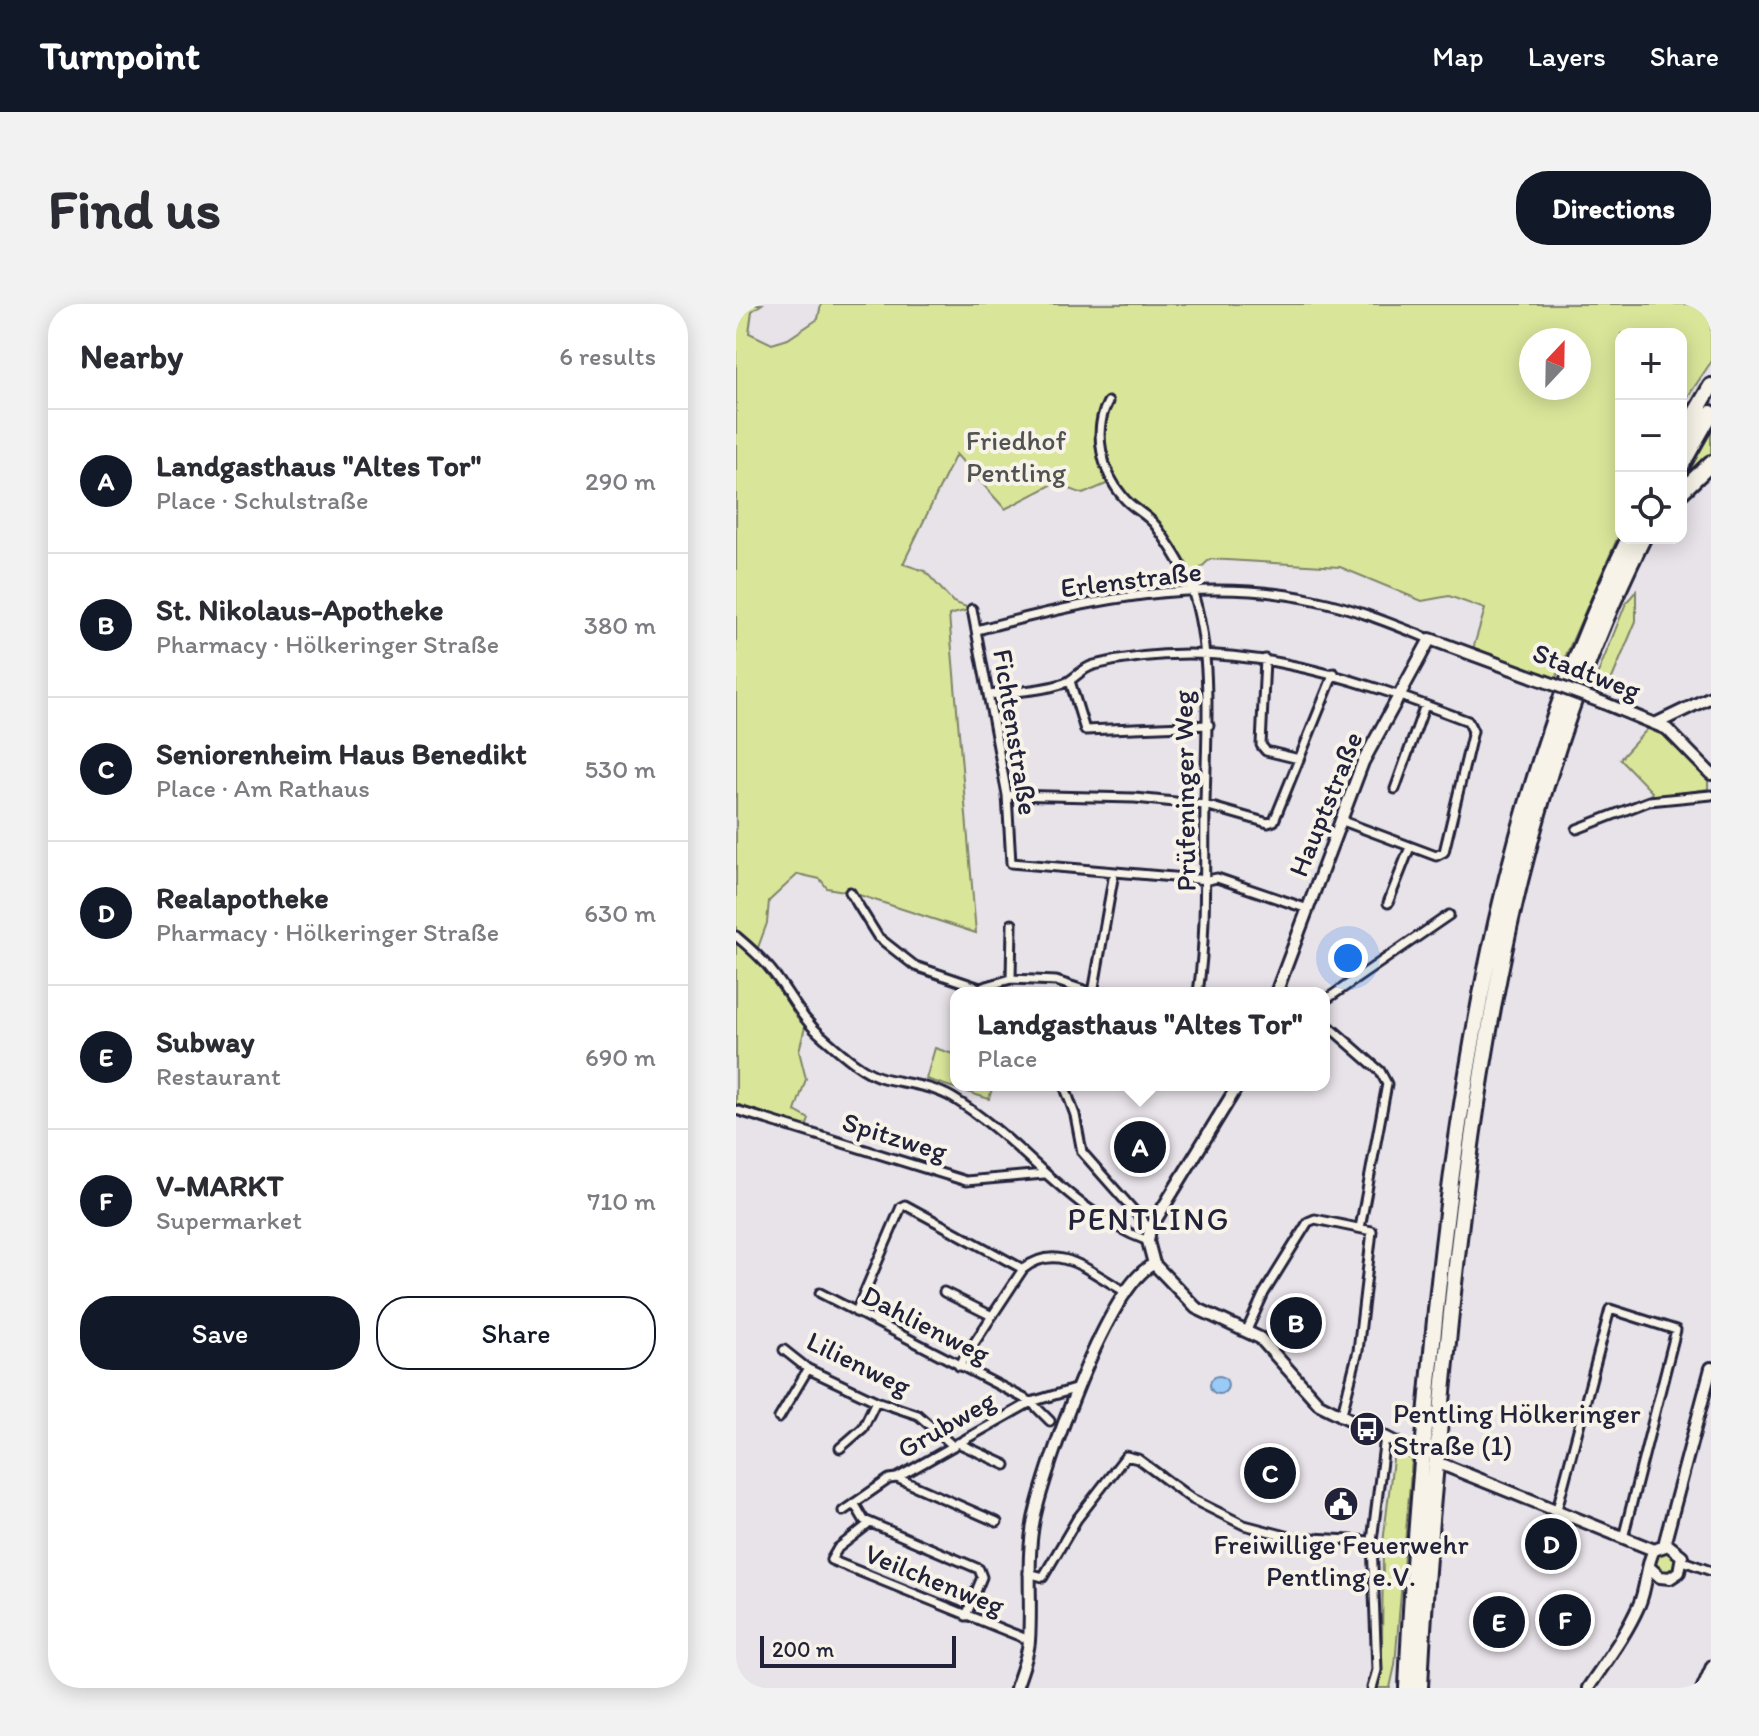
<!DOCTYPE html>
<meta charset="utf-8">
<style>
body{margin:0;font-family:Itim,sans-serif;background:#f2f2f3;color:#2b2b33}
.controls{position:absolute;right:24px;top:24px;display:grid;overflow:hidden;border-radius:16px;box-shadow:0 4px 20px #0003}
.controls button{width:72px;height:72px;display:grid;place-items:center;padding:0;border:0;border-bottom:2px solid #e1e1e2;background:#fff;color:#2b2b33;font:40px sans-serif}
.compass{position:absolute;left:783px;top:24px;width:72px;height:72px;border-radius:50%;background:#fff;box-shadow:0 4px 20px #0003;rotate:22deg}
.scale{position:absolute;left:24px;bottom:20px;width:196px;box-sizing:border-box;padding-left:8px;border:4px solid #22223b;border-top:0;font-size:22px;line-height:28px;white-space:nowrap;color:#22223b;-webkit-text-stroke:6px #f7f3e8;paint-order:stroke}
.you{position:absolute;left:612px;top:654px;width:28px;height:28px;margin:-20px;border:6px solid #fff;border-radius:50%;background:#1a73e8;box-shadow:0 0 0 12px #1a73e833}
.badge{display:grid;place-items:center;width:52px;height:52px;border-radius:50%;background:#111827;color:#fff;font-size:26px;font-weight:700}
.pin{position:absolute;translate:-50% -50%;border:4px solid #fff;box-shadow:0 2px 8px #0006}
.popup{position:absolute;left:214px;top:683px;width:380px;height:104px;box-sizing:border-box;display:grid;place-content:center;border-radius:16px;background:#fff;filter:drop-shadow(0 2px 6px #0005);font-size:26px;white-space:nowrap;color:#7c7c81}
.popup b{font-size:30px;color:#2b2b33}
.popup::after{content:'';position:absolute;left:50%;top:100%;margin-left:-16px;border:16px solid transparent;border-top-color:#fff}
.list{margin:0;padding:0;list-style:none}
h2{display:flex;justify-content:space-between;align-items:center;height:104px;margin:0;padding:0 32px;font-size:34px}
h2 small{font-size:26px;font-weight:400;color:#7c7c81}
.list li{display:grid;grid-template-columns:52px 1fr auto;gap:24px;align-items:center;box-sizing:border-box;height:144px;padding:0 32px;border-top:2px solid #e1e1e2}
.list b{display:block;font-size:30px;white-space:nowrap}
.list p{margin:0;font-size:26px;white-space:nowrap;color:#7c7c81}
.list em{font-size:26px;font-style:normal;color:#7c7c81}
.actions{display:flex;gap:16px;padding:24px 32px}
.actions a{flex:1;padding:18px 0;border:2px solid #111827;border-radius:32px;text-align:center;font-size:28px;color:#111827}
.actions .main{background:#111827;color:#fff}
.icon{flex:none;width:44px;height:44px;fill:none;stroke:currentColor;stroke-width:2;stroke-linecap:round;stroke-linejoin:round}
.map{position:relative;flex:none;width:975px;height:1384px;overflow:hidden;border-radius:32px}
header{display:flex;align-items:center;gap:48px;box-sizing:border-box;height:112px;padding:0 40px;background:#111827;color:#fff}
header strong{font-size:38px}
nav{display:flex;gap:44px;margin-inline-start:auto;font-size:28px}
.intro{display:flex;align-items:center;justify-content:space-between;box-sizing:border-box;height:192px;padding:0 48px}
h1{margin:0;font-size:56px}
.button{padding:20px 36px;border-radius:32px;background:#111827;color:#fff;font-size:28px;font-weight:700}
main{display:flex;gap:48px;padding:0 48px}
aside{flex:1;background:#fff;border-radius:32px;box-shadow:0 4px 20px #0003}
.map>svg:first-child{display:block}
.green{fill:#d9e699;stroke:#7e846a;stroke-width:2;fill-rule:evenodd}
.water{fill:#99cbf6;stroke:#6987ab;stroke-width:2}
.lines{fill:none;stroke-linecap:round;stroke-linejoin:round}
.street-casing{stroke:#22223b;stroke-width:13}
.secondary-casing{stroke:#22223b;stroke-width:16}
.highway-casing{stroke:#22223b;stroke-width:20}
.street{stroke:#f7f3e8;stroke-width:7}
.secondary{stroke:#f7f3e8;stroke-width:10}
.highway{stroke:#f7f3e8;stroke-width:14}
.secondary-bridge-casing{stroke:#22223b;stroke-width:16;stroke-linecap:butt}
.secondary-bridge{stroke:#f7f3e8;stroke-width:10}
.labels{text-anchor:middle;stroke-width:8;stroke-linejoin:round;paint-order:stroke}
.park-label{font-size:28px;fill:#505352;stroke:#f7f3e8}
.street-label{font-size:28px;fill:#22223b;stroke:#f7f3e8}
.poi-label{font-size:28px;fill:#22223b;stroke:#f7f3e8;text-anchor:start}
.quarter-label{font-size:32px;letter-spacing:2px;fill:#22223b;stroke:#f7f3e8}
</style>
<header>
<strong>Turnpoint</strong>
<nav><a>Map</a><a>Layers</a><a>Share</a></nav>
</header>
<div class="intro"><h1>Find us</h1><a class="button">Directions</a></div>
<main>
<aside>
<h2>Nearby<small>6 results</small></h2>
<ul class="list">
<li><span class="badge">A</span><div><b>Landgasthaus &quot;Altes Tor&quot;</b><p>Place · Schulstraße</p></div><em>290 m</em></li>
<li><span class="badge">B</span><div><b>St. Nikolaus-Apotheke</b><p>Pharmacy · Hölkeringer Straße</p></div><em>380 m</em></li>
<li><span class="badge">C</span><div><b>Seniorenheim Haus Benedikt</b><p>Place · Am Rathaus</p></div><em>530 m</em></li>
<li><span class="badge">D</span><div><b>Realapotheke</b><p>Pharmacy · Hölkeringer Straße</p></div><em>630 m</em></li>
<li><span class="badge">E</span><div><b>Subway</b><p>Restaurant</p></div><em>690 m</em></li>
<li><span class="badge">F</span><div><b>V-MARKT</b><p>Supermarket</p></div><em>710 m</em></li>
</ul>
<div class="actions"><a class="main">Save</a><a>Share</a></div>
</aside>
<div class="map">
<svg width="975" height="1384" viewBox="0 0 975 1384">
<rect width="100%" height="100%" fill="#e8e2e9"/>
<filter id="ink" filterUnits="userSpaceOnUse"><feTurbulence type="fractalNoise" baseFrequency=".0125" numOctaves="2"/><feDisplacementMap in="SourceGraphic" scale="16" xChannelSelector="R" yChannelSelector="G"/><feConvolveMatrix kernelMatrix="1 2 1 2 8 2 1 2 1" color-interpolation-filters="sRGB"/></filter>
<g filter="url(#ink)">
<path class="green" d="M0,0H26L16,7L13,29L36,40L52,35L82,15L85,0H975V58L945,103V30H885V226L820,374L737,345L749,305L713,292L686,297L604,263L474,255L453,275L454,285L417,219L375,178L347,190L319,179L269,205L220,150L167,260L189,267L217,298L236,305L213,311L240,629L114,588L91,584L84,575L62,570L33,597L31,619L20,649L70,719L63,747L70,775L59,807L73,815L69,827L0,806ZM795,36H843V84H795Z
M975,128V152L947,178Z
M900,287V317L870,389L857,382L890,299Z
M915,421L942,439L972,474V485L912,494L916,488L884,455Z
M199,744L220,751V781H257L253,795L190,775Z
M658,1147L676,1155L659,1361L654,1384H641L646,1347L647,1239Z
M919 1258a12 12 0 1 1 24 0a12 12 0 1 1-24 0Z"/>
<path class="water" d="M474 1081a9 9 0 1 1 18 0a9 9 0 1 1-18 0Z"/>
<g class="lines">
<defs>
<path id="street" d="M372,98C356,127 366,169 388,194C397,205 411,210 420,222C430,236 444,257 451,273C479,338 470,432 469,501C468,565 471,626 462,689
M236,305L271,491L275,559L472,576L481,574L572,605
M241,326C349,297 466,271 578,296C618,304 656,320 694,335
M529,355L525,441L530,447L563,455
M334,377L349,426L473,421
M254,391C274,388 316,386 333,377C341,372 347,364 358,361C487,329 612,371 732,417L737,427L708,548L700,552L604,516
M659,485L689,401
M271,491L399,494L469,501L532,519L538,517L598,369
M841,525L913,497L975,491
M114,588L142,633L179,662L244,684L275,675L320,677L357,689
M652,599L674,543
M0,632C13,643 25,653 35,666C54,689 64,714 87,733C103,747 127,769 147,774C171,780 195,781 217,794C289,838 331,907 412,937
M275,675L276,620
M357,689L378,569
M588,697L713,611
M588,718L644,767L651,780L624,924
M328,781L339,811L346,848L414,925
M0,806L230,877L308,870
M208,988L256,1012
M84,989L295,1098L314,1117
M120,1008L165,903L169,901L287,965
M511,1026L528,989L572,918L579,915L636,927L622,1047L605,1113
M48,1046L72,1065L140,1097L182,1111L216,1141
M223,1062L287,965C323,937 353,968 388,987
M43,1114L72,1065
M222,1139L270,1161
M104,1144L127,1124L140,1097
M161,1174L261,1218
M118,1199L128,1216L243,1265L246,1273L230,1312
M107,1207L153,1175L161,1174L295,1098L342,1084
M820,1209L874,1005L940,1026L887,1234
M134,1219L102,1244L95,1256L293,1336
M947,1257L975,1267
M292,1269L307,1273L341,1215L390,1152L402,1155L456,1195L508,1221L554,1233L636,1237
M636,1384L641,1366L636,1237L649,1133
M965,1384L975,1361"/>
<path id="secondary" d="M868,399L931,425L975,470
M921,419L975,393
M540,689L627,458L694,335L803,375
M502,781L414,925L412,937L418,960L460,1004L524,1034L583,1100L679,1148
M708,1161L918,1246
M928,1241L975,1064
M280,1384C285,1369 292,1352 293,1337C296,1296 290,1256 298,1215C309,1164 372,980 418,960
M852,1384C870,1357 890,1331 903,1301C911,1284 910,1259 918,1246L932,1241L946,1252L943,1268L934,1274L924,1273L914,1264"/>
<path id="highway" d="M945,134L975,82
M945,162L975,109
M945,188L975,159
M671,1384C676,1261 687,1139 699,1016C726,746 772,480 893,234
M684,1384C689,1265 701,1147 713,1028C740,755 783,482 907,234"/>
</defs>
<use href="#street" class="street-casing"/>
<use href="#secondary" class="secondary-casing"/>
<use href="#highway" class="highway-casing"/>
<use href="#street" class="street"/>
<use href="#secondary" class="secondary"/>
<use href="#highway" class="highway"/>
<defs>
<path id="secondary-bridge" d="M803,375L868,399"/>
</defs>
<use href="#secondary-bridge" class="secondary-bridge-casing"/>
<use href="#secondary-bridge" class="secondary-bridge"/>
</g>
</g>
<defs>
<symbol id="bus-disc" viewBox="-11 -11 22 22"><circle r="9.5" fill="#22223b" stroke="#f7f3e8"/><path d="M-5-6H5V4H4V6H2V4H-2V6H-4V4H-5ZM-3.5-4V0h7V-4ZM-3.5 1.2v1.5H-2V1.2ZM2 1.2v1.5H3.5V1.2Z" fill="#fff"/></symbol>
<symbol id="civic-disc" viewBox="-11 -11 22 22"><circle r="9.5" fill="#22223b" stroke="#f7f3e8"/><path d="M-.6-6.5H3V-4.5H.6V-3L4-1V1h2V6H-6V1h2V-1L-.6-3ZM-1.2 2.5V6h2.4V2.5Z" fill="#fff"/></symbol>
</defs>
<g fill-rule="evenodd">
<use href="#bus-disc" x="611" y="1105" width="40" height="40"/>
<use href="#civic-disc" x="585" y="1180" width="40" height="40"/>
</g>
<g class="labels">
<g class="park-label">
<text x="280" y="146">Friedhof<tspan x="280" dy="32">Pentling</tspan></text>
</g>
<g class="street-label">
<text transform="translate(395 275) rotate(-7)" y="10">Erlenstraße</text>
<text transform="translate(851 367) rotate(21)" y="10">Stadtweg</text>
<text transform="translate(280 428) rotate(81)" y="10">Fichtenstraße</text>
<text transform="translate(448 487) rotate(-91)" y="10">Prüfeninger Weg</text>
<text transform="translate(589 500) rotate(-68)" y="10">Hauptstraße</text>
<text transform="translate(159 832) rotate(17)" y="10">Spitzweg</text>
<text transform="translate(190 1020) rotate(27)" y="10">Dahlienweg</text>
<text transform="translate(123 1059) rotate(26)" y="10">Lilienweg</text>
<text transform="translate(210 1120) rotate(-30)" y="10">Grubweg</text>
<text transform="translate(199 1275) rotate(22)" y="10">Veilchenweg</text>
</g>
<g class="poi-label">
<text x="657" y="1119">Pentling Hölkeringer<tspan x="657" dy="32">Straße (1)</tspan></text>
<text x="605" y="1250" text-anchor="middle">Freiwillige Feuerwehr<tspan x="605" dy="32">Pentling e.V.</tspan></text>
</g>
<g class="quarter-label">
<text x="413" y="926">PENTLING</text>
</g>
</g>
</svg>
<div class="controls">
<button>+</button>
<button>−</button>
<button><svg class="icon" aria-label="locate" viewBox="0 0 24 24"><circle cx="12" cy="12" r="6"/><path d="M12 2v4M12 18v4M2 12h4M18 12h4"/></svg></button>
</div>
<svg class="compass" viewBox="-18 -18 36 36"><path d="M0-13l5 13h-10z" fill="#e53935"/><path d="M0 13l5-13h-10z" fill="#7c7c81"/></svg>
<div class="scale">200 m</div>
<div class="you"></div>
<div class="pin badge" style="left:404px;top:843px">A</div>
<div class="popup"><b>Landgasthaus &quot;Altes Tor&quot;</b>Place</div>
<div class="pin badge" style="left:560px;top:1019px">B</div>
<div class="pin badge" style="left:534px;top:1169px">C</div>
<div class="pin badge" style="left:815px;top:1240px">D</div>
<div class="pin badge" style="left:763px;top:1318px">E</div>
<div class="pin badge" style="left:829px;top:1316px">F</div>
</div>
</main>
